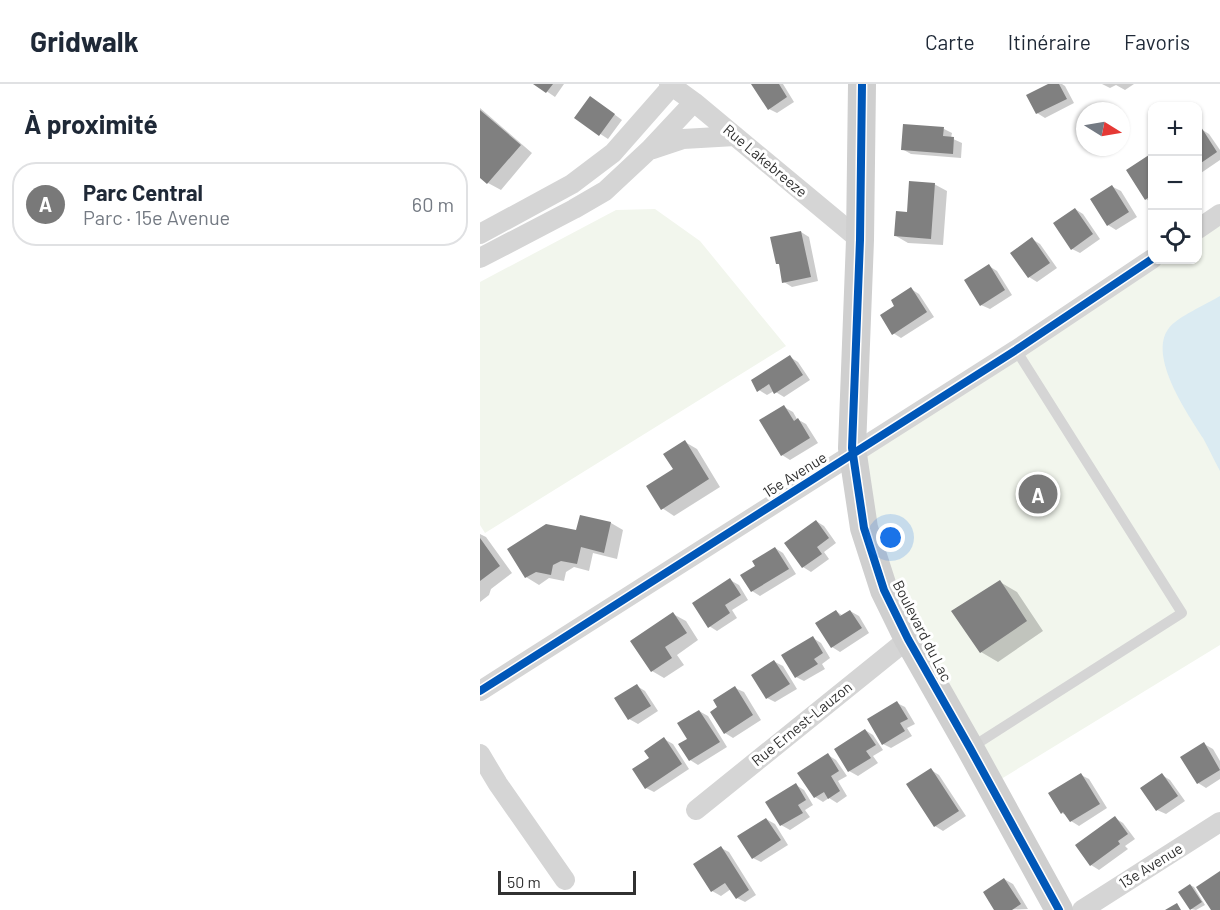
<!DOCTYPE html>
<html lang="fr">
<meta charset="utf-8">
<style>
body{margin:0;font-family:Barlow,sans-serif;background:#f6f6f7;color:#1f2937}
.controls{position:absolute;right:18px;top:18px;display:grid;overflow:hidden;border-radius:12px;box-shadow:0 2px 4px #0004}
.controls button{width:54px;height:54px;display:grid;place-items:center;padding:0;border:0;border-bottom:2px solid #e0e1e3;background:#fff;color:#1f2937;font:30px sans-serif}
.compass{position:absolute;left:596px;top:18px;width:54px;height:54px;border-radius:50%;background:#fff;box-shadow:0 2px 4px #0004;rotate:101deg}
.scale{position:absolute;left:18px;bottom:15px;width:138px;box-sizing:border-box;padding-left:6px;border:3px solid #313131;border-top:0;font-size:16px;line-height:21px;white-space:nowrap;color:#313131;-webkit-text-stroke:4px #fff;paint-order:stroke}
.you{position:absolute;left:411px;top:454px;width:21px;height:21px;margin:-15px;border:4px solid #fff;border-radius:50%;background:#1a73e8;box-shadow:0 0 0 9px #1a73e833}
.badge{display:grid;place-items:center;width:39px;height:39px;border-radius:50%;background:#797979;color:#fff;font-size:20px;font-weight:700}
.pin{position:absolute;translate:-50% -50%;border:3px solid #fff;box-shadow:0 2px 6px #0006}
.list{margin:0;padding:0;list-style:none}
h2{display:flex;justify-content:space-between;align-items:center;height:78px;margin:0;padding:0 24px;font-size:26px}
h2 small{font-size:20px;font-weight:400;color:#747a83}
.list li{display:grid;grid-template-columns:39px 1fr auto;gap:18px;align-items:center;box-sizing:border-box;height:84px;margin:0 12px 12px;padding:0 12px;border:2px solid #e0e1e3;border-radius:24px}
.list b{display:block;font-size:22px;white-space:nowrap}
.list p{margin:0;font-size:20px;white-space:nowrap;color:#747a83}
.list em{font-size:20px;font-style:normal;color:#747a83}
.icon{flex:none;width:33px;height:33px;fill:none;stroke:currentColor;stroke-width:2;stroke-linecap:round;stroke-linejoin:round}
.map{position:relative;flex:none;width:740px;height:826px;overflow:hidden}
header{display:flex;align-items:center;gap:36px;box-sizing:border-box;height:84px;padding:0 30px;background:#fff;border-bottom:2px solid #e0e1e3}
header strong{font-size:28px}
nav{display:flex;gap:33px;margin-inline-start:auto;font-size:21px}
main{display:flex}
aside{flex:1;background:#fff}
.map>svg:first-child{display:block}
.green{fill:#f2f6ed}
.water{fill:#dbebf2}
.shadow{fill:#0003}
.building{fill:#808080}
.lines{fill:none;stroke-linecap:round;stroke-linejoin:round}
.lane{stroke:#d5d5d5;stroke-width:10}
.street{stroke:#d5d5d5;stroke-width:20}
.secondary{stroke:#cfcfcf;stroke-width:28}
.cycleway-casing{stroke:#fff;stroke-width:11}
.cycleway{stroke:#0057b8;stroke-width:8}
.labels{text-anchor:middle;stroke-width:6;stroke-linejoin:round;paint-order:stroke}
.street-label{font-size:15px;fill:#313131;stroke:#fff}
</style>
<header>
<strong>Gridwalk</strong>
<nav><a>Carte</a><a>Itinéraire</a><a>Favoris</a></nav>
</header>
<main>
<aside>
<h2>À proximité<small></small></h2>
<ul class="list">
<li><span class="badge">A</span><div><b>Parc Central</b><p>Parc · 15e Avenue</p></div><em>60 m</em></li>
</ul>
</aside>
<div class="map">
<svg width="740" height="826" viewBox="0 0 740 826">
<rect width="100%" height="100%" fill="#fff"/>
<path class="green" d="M175,125L220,157L306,262L5,449L0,441V198L136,126Z
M740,130V561L508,703L404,506L369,375L672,176H718V145Z"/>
<path class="water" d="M740,212V387C734,376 729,365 723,354C708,330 667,272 689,244C697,233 727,220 740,212Z"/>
<path class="shadow" d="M56,0H84L75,13Z
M273,0H303L314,18L297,29L289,25Z
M571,0H582L585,2L594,19L565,34L557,29Z
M622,0H654L645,6L636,1L630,4Z
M119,19L142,36L128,55L96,34Z
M0,24L52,69L21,106L8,99L0,92Z
M464,45L472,49L471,54L482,59L481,74L431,70L422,65Z
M721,45L729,50L740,66V76L718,91V47Z
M672,71V119L666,115L648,87Z
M454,100L467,107L463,161L428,159L416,152L429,130Z
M633,103L641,107L657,133L636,146L628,141Z
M595,125L603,130L620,155L600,169L592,165Z
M321,148L329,153L338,197L312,203L304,198L300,181L297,179Z
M552,155L560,160L577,184L557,198L549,193L532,169Z
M509,182L517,187L532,211L510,225L501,221Z
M431,205L439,210L454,233L421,254L413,249L416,222Z
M310,273L318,278L330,296L304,313L294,307L287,311L279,306Z
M304,323L313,328L317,335L326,340L338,359L310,376L302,371Z
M205,358L217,365L240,403L194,432L182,424Z
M101,432L131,439L143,446L137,475L113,469L109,487L94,483L86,488L84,497L69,494L59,501L46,493L29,466L97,448Z
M336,437L344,442L356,459L344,468L349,475L331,488L323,483Z
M0,450L6,453L32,489L11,505L9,511L0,518Z
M295,464L303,469L316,490L280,512L272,507L277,482Z
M250,496L259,501L268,516L252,526L257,534L237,547L229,542Z
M520,498L537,508L563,547L518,578L501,568Z
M356,527L363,532L370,527L379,532L389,549L360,568L352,563Z
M193,530L206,537L218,556L197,571L204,581L184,594L172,587Z
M333,554L341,559L350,574L342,580L345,585L324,597L316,593Z
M295,578L303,582L317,605L295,618L287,614Z
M157,602L165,607L178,627L158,640L149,635Z
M255,604L264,608L281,636L253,654L245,649Z
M417,619L425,623L435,640L427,644L432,652L411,664L403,660Z
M219,627L228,632L247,663L218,681L210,676L209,655Z
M385,646L393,651L403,666L393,672L398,679L378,692L369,687L356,665Z
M184,655L193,660L209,685L174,708L166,704L171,675Z
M724,660L733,665L740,677V695L726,704L718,699Z
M348,671L356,676L367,692L358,697L367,712L357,719L349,714L343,718L335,713Z
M451,686L459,691L486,732L463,747L455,742Z
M601,691L609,695L627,724L599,742L591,737L588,732L582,729Z
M682,691L690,696L705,717L686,730L677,726Z
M316,701L324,706L333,721L325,726L330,733L310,746L301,741L287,718Z
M635,734L643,739L655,755L645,762L648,765L619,786L611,781L597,762Z
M286,735L295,740L308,761L281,778L273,774Z
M241,764L249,768L276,811L265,818L257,814L251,805L241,812L232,807Z
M524,795L533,800L548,825L516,826Z
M710,801L714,803L725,821L716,826L711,825Z"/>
<path class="building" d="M53,0H73L66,9Z
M271,0H299L307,13L288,26Z
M568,0H579L587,15L556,30L546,11Z
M110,12L135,30L119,52L94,34Z
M0,26L41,61L7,100L0,94Z
M423,40L464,43L463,52L474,53L473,70L421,66Z
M721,43L737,68L718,81V45Z
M672,69V111L665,116L646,86Z
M429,97L455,99L451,155L414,152L416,127L427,128Z
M632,101L649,128L627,142L610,115Z
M595,124L613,150L591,166L573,139Z
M321,147L331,193L302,199L299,180H296L290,153Z
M552,153L570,179L548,194L530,169Z
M509,180L525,206L500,222L484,196Z
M431,203L447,228L412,251L400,231L414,222L411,216Z
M310,271L323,291L294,310L289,300L277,308L271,296Z
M304,321L314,337L318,334L330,354L301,372L279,336Z
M205,356L229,395L181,426L166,402L193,385L183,370Z
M100,431L131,438L124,469L101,463L97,480L81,477L73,481L71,491L56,488L45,494L27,465L66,440L96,446Z
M336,436L349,454L337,463L342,470L322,484L304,459Z
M0,454L20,482L0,497Z
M295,463L309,485L271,508L260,491L275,482L272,477Z
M250,494L261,511L245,521L250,529L228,544L212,519Z
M520,496L547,537L500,569L471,527Z
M356,526L360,532L370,526L382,544L351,564L335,539Z
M193,528L207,549L185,563L192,574L171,588L150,557Z
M333,552L343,569L334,575L338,580L315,594L301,571Z
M294,576L310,600L286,615L271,591Z
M157,600L171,622L148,636L134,614Z
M255,602L273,631L244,650L230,628L237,623L233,616Z
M417,617L428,635L420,639L425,647L402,661L387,635Z
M219,626L240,658L209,677L198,660L207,655L197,639Z
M385,645L396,661L386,667L391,674L368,688L354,665Z
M184,653L202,680L165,705L152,685L169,674L164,667Z
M724,658L740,686L717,700L700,673Z
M348,669L359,687L351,692L360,707L348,715L344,708L334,714L317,689Z
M451,684L479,727L454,743L426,700Z
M601,689L620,720L590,738L583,728L581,730L568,709Z
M682,689L698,712L676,727L660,704Z
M316,699L326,716L318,721L323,729L300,742L285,718Z
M635,732L648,750L638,757L640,760L610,782L595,761Z
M286,734L301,756L272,775L257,752Z
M241,762L269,806L256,815L245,799L231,808L213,780Z
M740,787V826H731L716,803Z
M524,794L541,820L532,826H514L503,808Z
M710,800L722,818L710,826L698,808Z
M697,819L701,826H685Z"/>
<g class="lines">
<path class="lane" d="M492,663L702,529L536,266"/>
<path class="street" d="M189,0L214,18L380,156
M173,65L203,55L255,52
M718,145L740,130
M0,150L92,100L133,69L192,2
M0,174L94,125L125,107L170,65L214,18
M0,607L536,266L672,175
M0,670L18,700L85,796
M216,726L428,555
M602,826L740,738"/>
<path class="secondary" d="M382,0L380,156L372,364L384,444L404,506L428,555L490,664L579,826"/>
<defs>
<path id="cycleway" d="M382,0L380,156L372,364L384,444L404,506L428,555L490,664L579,826
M0,607L536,266L672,175"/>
</defs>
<use href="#cycleway" class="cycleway-casing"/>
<use href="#cycleway" class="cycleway"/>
</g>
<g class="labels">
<g class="street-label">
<text transform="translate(285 77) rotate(40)" y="5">Rue Lakebreeze</text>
<text transform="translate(315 391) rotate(-32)" y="5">15e Avenue</text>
<text transform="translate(442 547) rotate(63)" y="5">Boulevard du Lac</text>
<text transform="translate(322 640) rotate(-39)" y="5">Rue Ernest-Lauzon</text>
<text transform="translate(671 782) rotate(-32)" y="5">13e Avenue</text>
</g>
</g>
</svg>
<div class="controls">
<button>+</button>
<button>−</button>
<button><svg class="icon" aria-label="locate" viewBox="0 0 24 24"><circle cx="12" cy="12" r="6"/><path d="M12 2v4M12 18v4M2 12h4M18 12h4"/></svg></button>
</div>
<svg class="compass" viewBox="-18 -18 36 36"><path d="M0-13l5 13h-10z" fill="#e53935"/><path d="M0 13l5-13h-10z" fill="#747a83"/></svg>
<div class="scale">50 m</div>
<div class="you"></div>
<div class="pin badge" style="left:558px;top:410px">A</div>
</div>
</main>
